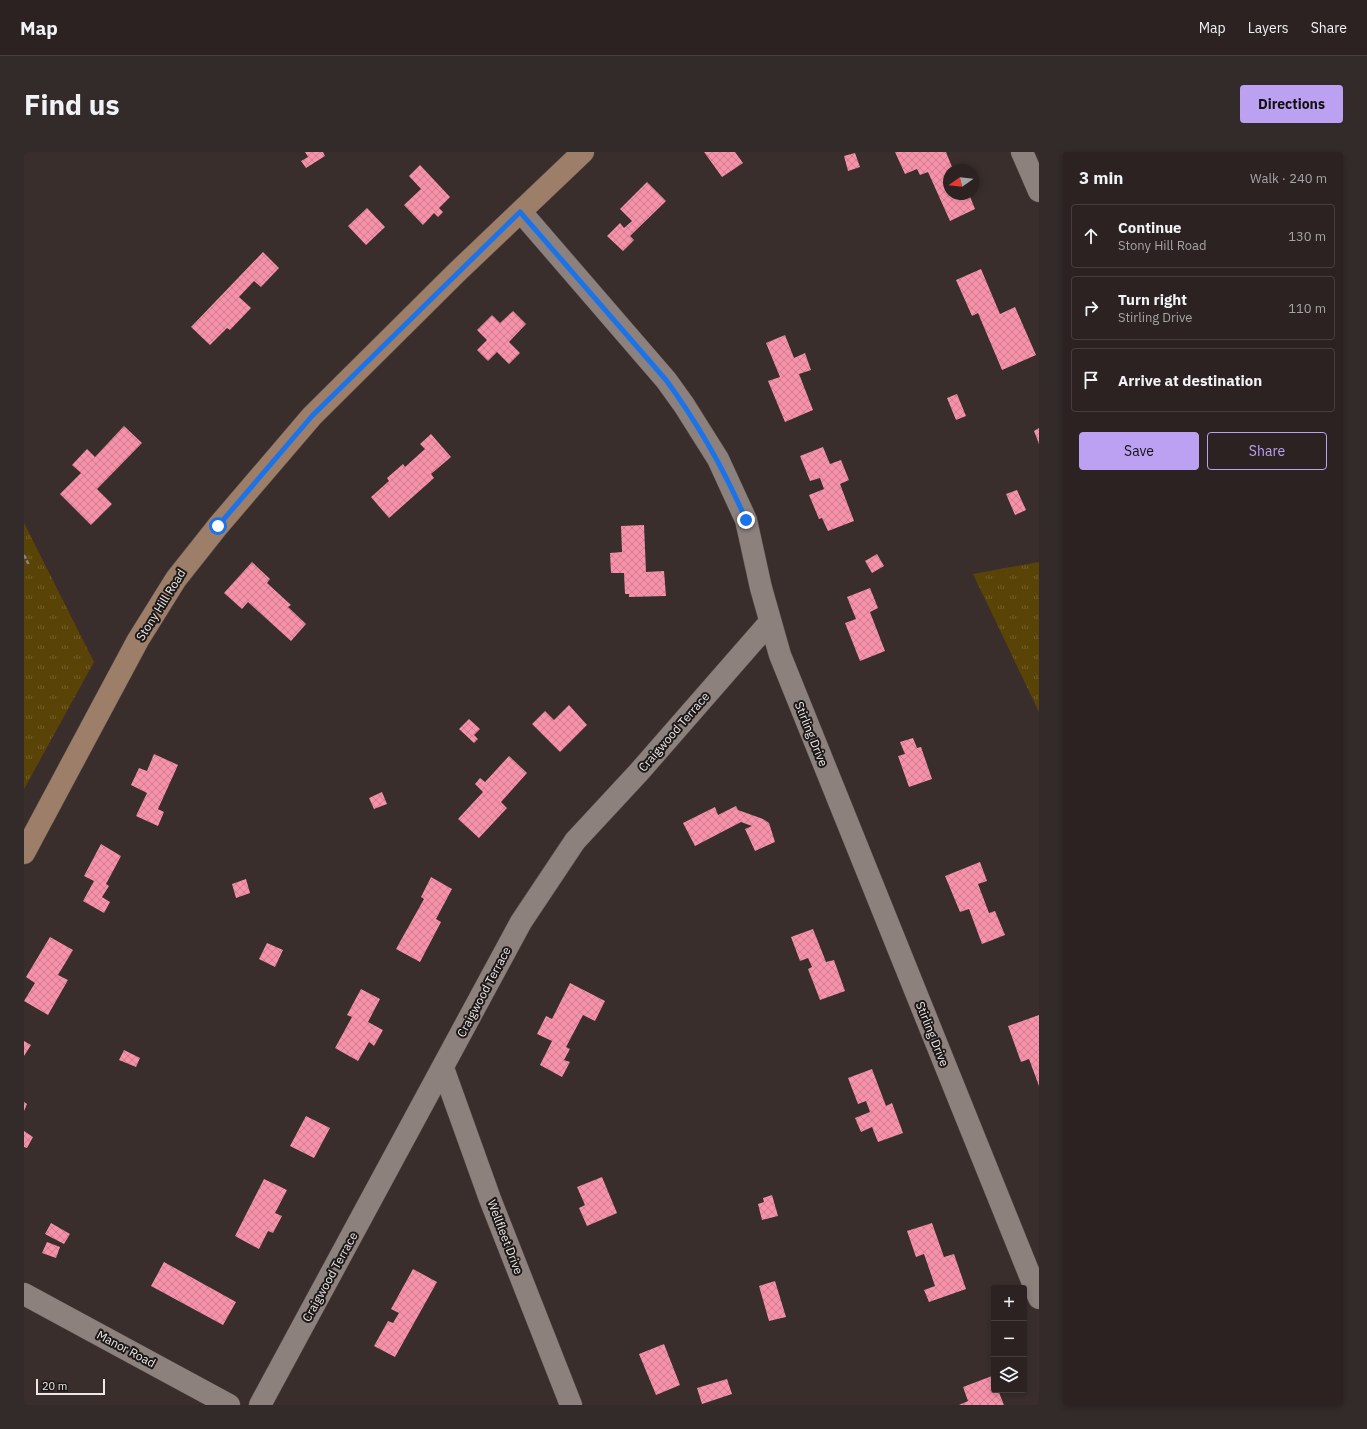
<!DOCTYPE html>
<meta charset="utf-8">
<style>
body{margin:0;font-family:"IBM Plex Sans",sans-serif;background:#332a2a;color:#f1f3f6}
.controls{position:absolute;right:12px;bottom:12px;display:grid;overflow:hidden;border-radius:4px;box-shadow:0 2px 6px #0003}
.controls button{width:36px;height:36px;display:grid;place-items:center;padding:0;border:0;border-bottom:1px solid #473f3f;background:#2b2221;color:#f1f3f6;font:20px sans-serif}
.compass{position:absolute;left:919px;top:12px;width:36px;height:36px;border-radius:50%;background:#2b2221;box-shadow:0 2px 6px #0003;rotate:256deg}
.scale{position:absolute;left:12px;bottom:10px;width:69px;box-sizing:border-box;padding-left:4px;border:2px solid #eee7e6;border-top:0;font-size:11px;line-height:14px;white-space:nowrap;color:#eee7e6;-webkit-text-stroke:3px #1c1817;paint-order:stroke}
.stop{position:absolute;width:12px;height:12px;margin:-9px;border:3px solid #1a73e8;border-radius:50%;background:#fff}
.stop.end{background:#1a73e8;border-color:#fff;box-shadow:0 1px 4px #0008}
.list{margin:0;padding:0;list-style:none}
h2{display:flex;justify-content:space-between;align-items:center;height:52px;margin:0;padding:0 16px;font-size:17px}
h2 small{font-size:13px;font-weight:400;color:#a6a4a5}
.list li{display:grid;grid-template-columns:26px 1fr auto;gap:12px;align-items:center;box-sizing:border-box;height:64px;margin:0 8px 8px;padding:0 8px;border:1px solid #473f3f;border-radius:4px}
.list b{display:block;font-size:15px;white-space:nowrap}
.list p{margin:0;font-size:13px;white-space:nowrap;color:#a6a4a5}
.list em{font-size:13px;font-style:normal;color:#a6a4a5}
.actions{display:flex;gap:8px;padding:12px 16px}
.actions a{flex:1;padding:9px 0;border:1px solid #bca0f2;border-radius:4px;text-align:center;font-size:14px;color:#bca0f2}
.actions .main{background:#bca0f2;color:#111}
.icon{flex:none;width:22px;height:22px;fill:none;stroke:currentColor;stroke-width:2;stroke-linecap:round;stroke-linejoin:round}
.map{position:relative;flex:none;width:1015px;height:1253px;overflow:hidden;border-radius:4px}
header{display:flex;align-items:center;gap:24px;box-sizing:border-box;height:56px;padding:0 20px;background:#2b2221;border-bottom:1px solid #473f3f}
header strong{font-size:19px}
nav{display:flex;gap:22px;margin-inline-start:auto;font-size:14px}
.intro{display:flex;align-items:center;justify-content:space-between;box-sizing:border-box;height:96px;padding:0 24px}
h1{margin:0;font-size:28px}
.button{padding:10px 18px;border-radius:4px;background:#bca0f2;color:#111;font-size:14px;font-weight:700}
main{display:flex;gap:24px;padding:0 24px}
aside{flex:1;background:#2b2221;border-radius:4px;box-shadow:0 2px 6px #0003}
.map>svg:first-child{display:block}
.park{fill:url(#park-tufts)}
.building{fill:url(#building-cross-hatch)}
.lines{fill:none;stroke-linecap:round;stroke-linejoin:round}
.street-casing{stroke:#564c4b;stroke-width:23}
.secondary-casing{stroke:#564c4b;stroke-width:23}
.path{stroke:#8a807f;stroke-width:2.5;stroke-dasharray:4 2;stroke-linecap:butt}
.street{stroke:#8d817e;stroke-width:22}
.secondary{stroke:#9d7e68;stroke-width:22}
.route{stroke:#1a73e8;stroke-width:5}
.labels{text-anchor:middle;stroke-width:4;stroke-linejoin:round;paint-order:stroke}
.street-label{font-size:12px;fill:#eee7e6;stroke:#1c1817}
</style>
<header>
<strong>Map</strong>
<nav><a>Map</a><a>Layers</a><a>Share</a></nav>
</header>
<div class="intro"><h1>Find us</h1><a class="button">Directions</a></div>
<main>
<div class="map">
<svg width="1015" height="1253" viewBox="0 0 1015 1253">
<defs>
<pattern id="park-tufts" width="24" height="20" patternUnits="userSpaceOnUse"><rect width="24" height="20" fill="#5a4307"/><path d="M3 7l-1-3M5 7V3M7 7l1-3M15 17l-1-3M17 17v-4M19 17l1-3" fill="none" stroke="#725e2b"/></pattern>
<pattern id="building-cross-hatch" width="8" height="8" patternUnits="userSpaceOnUse"><rect width="8" height="8" fill="#f691a9"/><path d="M0 0l8 8M0 8l8-8" fill="none" stroke="#ca7e90"/></pattern>
</defs>
<rect width="100%" height="100%" fill="#392e2c"/>
<path class="park" d="M0,371L70,510L0,637Z
M1015,410V560L949,422Z"/>
<path class="building" d="M281,0H299L301,4L282,16L277,9L284,5Z
M680,0H711L719,11L698,25Z
M871,0H922L928,15L932,13L934,18H925V42H945L951,57L926,69L904,20L896,23L893,17L881,22Z
M831,1L836,15L824,19L820,4Z
M396,13L426,45L415,56L419,60L414,65L410,61L399,73L380,53L397,37L385,24Z
M623,30L642,49L606,84L610,88L599,99L583,84L596,71L600,76L608,69L596,57Z
M343,56L361,75L342,93L324,74Z
M239,100L255,116L237,135L230,129L215,145L227,156L206,178L203,176L186,193L167,175Z
M957,117L976,162L991,155L1012,203L978,218L954,161L948,164L932,128Z
M489,159L502,172L485,190L496,201L485,212L473,200L464,209L453,198L463,188L453,178L468,163L476,171Z
M761,183L770,206L781,201L787,218L775,222L789,258L761,270L744,229L756,225L742,191Z
M933,242L942,264L932,268L923,246Z
M100,274L118,291L73,337L88,352L67,373L36,342L57,321L48,313L63,297L71,305Z
M1015,276V292L1010,279Z
M407,282L427,305L407,322L410,326L365,366L347,345L365,329L363,326L379,312L381,315L401,297L396,292Z
M799,295L806,312L817,308L825,328L816,332L830,369L804,379L798,366L795,367L785,343L800,337L796,326L786,329L776,304Z
M993,338L1002,358L991,363L982,342Z
M620,373L622,420L640,419L642,444L605,445V442H601L600,421H587L586,401L598,400L597,374Z
M853,402L860,414L848,421L841,409Z
M228,410L246,427L243,431L267,453L264,455L282,472L267,489L224,450L218,457L200,441Z
M846,436L854,456L846,460L861,499L836,509L821,471L832,467L823,445Z
M545,553L563,573L536,600L508,572L521,559L530,568Z
M445,567L456,577L450,583L454,587L450,591L435,577Z
M889,586L893,596L897,595L908,627L885,635L874,604L881,602L876,590Z
M130,602L154,613L134,657L140,660L134,674L112,664L123,641L107,633L115,616L123,619Z
M485,604L503,621L477,650L483,656L455,686L434,667L459,640L451,632L456,626L461,630Z
M358,640L363,652L350,657L345,646Z
M712,654L714,658L739,667L745,671L751,690L731,699L721,677L728,674L717,670L671,694L659,671L691,655L694,663Z
M77,692L97,704L82,732L85,734L78,745L86,750L80,761L59,749L70,729L60,724Z
M956,710L963,729L954,732L965,761L971,759L981,783L958,792L945,757L936,760L921,724Z
M407,725L428,737L412,767L417,770L396,810L372,797L400,747L397,745Z
M222,727L226,741L212,746L208,732Z
M789,777L802,810L810,808L821,839L796,848L784,817L788,815L784,806L776,809L767,785Z
M26,785L49,798L34,823L44,828L24,863L0,849L11,831L2,825Z
M243,791L259,798L251,815L235,807Z
M546,831L581,849L571,869L559,863L542,895L546,897L540,908L546,910L538,925L516,913L528,889L513,882L522,864L528,867Z
M337,837L356,847L344,870L359,878L350,894L345,890L334,909L311,896L328,865L323,863Z
M1015,863V934L1005,907L997,910L984,874Z
M0,889L7,893L0,904Z
M100,898L116,906L112,915L95,908Z
M848,917L862,954L868,951L879,981L854,990L848,975L837,980L831,966L846,960L842,949L834,952L824,926Z
M0,950L3,952L0,959Z
M282,964L306,976L290,1006L266,994Z
M0,979L9,985L3,996L0,995Z
M578,1025L593,1061L563,1074L555,1056L561,1053L553,1035Z
M240,1027L263,1038L251,1061L258,1064L249,1081L244,1079L235,1097L211,1084Z
M748,1043L754,1064L738,1068L734,1052L740,1050L739,1046Z
M27,1071L46,1082L40,1092L21,1082Z
M908,1071L920,1105L930,1102L942,1137L905,1150L900,1138L911,1134L900,1102L892,1105L883,1079Z
M23,1090L36,1095L32,1106L18,1101Z
M140,1110L212,1150L199,1173L127,1134Z
M389,1117L413,1130L371,1205L350,1194L364,1169L369,1171L375,1161L367,1157Z
M751,1129L762,1165L745,1169L735,1134Z
M640,1192L656,1233L632,1243L615,1202Z
M968,1224L970,1238H974L980,1253H935L944,1249L939,1235Z
M703,1227L708,1242L678,1252L673,1236Z"/>
<g class="lines">
<defs>
<path id="street" d="M998,0L1015,39
M497,60L642,228L660,253L694,307L722,368L737,436L756,503L1015,1146
M419,916L466,1047L547,1253
M0,1142L205,1253
M236,1253L497,770L551,689L615,620L746,470"/>
<path id="secondary" d="M0,701L114,488L152,427L194,374L288,264L432,121L559,0"/>
</defs>
<use href="#street" class="street-casing"/>
<use href="#secondary" class="secondary-casing"/>
<path class="path" d="M0,403L5,413"/>
<use href="#street" class="street"/>
<use href="#secondary" class="secondary"/>
</g>
<g class="lines">
<path class="route" d="M194,374L288,264L496,60L642,228C675,273 700,317 722,368"/>
</g>
<g class="labels">
<g class="street-label">
<text transform="translate(137 453) rotate(-58)" y="4">Stony Hill Road</text>
<text transform="translate(650 580) rotate(-49)" y="4">Craigwood Terrace</text>
<text transform="translate(787 582) rotate(68)" y="4">Stirling Drive</text>
<text transform="translate(460 840) rotate(-62)" y="4">Craigwood Terrace</text>
<text transform="translate(908 882) rotate(68)" y="4">Stirling Drive</text>
<text transform="translate(481 1085) rotate(69)" y="4">Wellfleet Drive</text>
<text transform="translate(306 1125) rotate(-61)" y="4">Craigwood Terrace</text>
<text transform="translate(102 1197) rotate(28)" y="4">Manor Road</text>
</g>
</g>
</svg>
<div class="controls">
<button>+</button>
<button>−</button>
<button><svg class="icon" aria-label="layers" viewBox="0 0 24 24"><path d="M12 4l9 5-9 5-9-5zM3 14l9 5 9-5"/></svg></button>
</div>
<svg class="compass" viewBox="-18 -18 36 36"><path d="M0-13l5 13h-10z" fill="#e53935"/><path d="M0 13l5-13h-10z" fill="#a6a4a5"/></svg>
<div class="scale">20 m</div>
<div class="stop" style="left:194px;top:374px"></div>
<div class="stop end" style="left:722px;top:368px"></div>
</div>
<aside>
<h2>3 min<small>Walk · 240 m</small></h2>
<ul class="list">
<li><svg class="icon" aria-label="ahead" viewBox="0 0 24 24"><path d="M12 20V5M6 11l6-6 6 6"/></svg><div><b>Continue</b><p>Stony Hill Road</p></div><em>130 m</em></li>
<li><svg class="icon" aria-label="right" viewBox="0 0 24 24"><path d="M7 20v-9h11M14 6l5 5-5 5"/></svg><div><b>Turn right</b><p>Stirling Drive</p></div><em>110 m</em></li>
<li><svg class="icon" aria-label="arrive" viewBox="0 0 24 24"><path d="M6 21V4h12l-3 4 3 4H6"/></svg><div><b>Arrive at destination</b></div></li>
</ul>
<div class="actions"><a class="main">Save</a><a>Share</a></div>
</aside>
</main>
